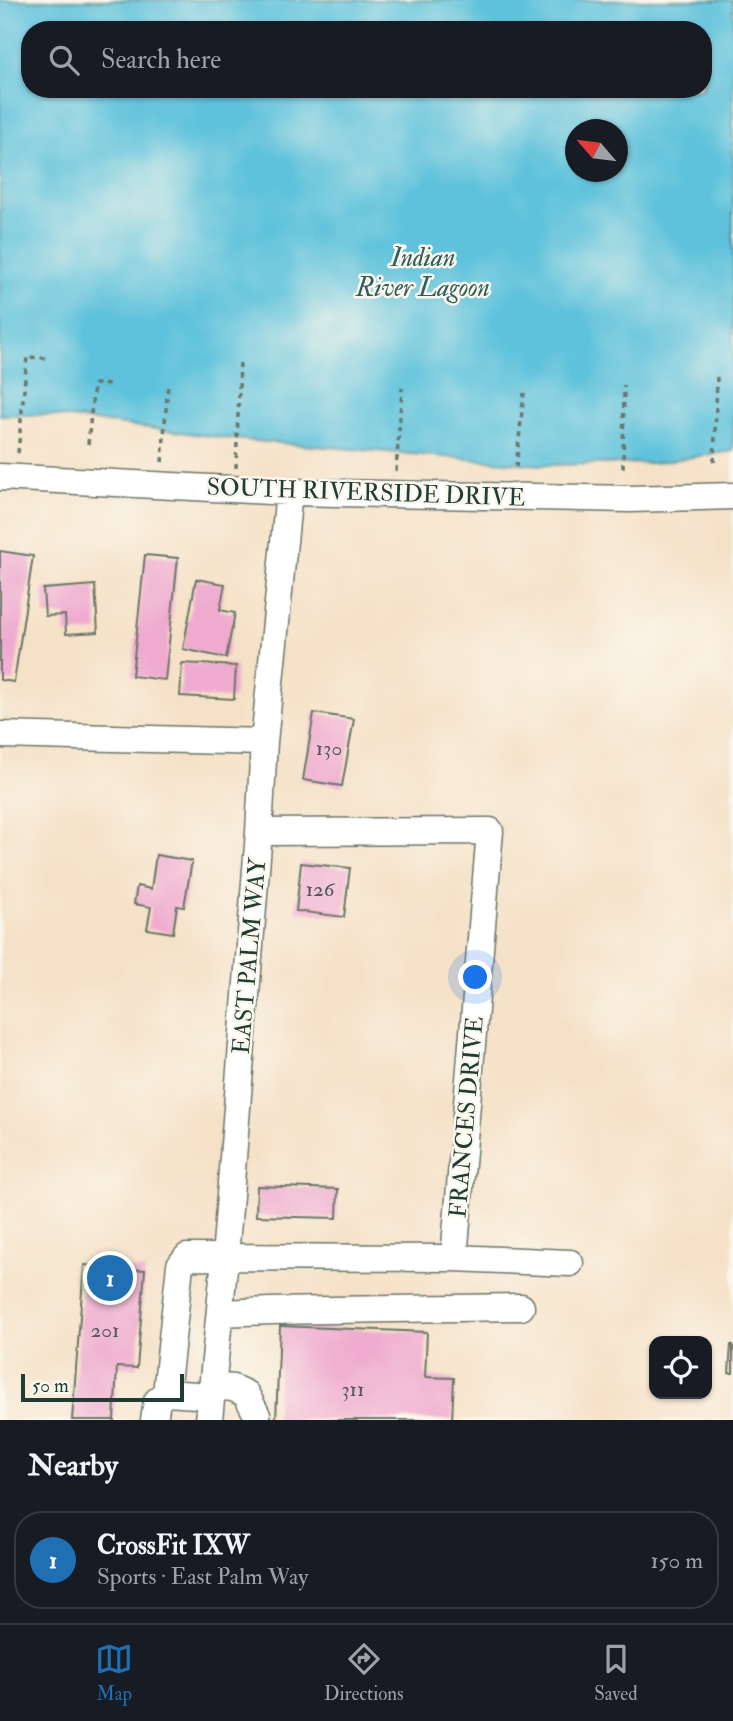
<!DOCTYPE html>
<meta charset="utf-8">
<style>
body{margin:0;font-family:"IM FELL Double Pica",serif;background:#242831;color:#f1f3f6}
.controls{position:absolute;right:21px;bottom:21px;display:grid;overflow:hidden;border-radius:14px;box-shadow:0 2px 5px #0004}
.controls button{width:63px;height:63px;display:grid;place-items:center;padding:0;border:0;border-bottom:2px solid #363941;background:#171b24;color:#f1f3f6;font:35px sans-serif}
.compass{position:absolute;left:565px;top:119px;width:63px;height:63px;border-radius:50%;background:#171b24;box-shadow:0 2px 5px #0004;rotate:298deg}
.scale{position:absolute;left:21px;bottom:18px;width:163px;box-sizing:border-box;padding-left:7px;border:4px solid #1f3d34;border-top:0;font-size:19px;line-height:24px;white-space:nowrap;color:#1f3d34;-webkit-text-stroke:5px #fbf7ec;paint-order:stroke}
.you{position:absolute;left:476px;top:978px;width:24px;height:24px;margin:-18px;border:5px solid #fff;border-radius:50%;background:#1a73e8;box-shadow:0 0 0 10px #1a73e833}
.badge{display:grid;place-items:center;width:46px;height:46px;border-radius:50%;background:#1f6fb2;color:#fff;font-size:23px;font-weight:700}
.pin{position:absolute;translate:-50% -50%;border:4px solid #fff;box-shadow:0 2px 7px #0006}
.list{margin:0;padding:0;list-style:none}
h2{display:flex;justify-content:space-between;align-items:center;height:91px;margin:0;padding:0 28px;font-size:30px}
h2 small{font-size:23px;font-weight:400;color:#9ea1a6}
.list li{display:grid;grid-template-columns:46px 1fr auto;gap:21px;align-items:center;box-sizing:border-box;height:98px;margin:0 14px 14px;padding:0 14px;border:2px solid #363941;border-radius:28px}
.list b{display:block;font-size:26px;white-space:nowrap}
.list p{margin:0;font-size:23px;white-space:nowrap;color:#9ea1a6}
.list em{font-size:23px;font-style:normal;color:#9ea1a6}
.icon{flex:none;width:38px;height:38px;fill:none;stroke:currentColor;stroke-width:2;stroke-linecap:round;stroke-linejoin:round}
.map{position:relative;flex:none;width:733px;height:1420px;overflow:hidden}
.search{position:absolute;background:#171b24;box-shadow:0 2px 5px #0004;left:21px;right:21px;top:21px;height:77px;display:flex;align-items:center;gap:18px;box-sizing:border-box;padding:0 24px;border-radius:28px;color:#9ea1a6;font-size:26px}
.sheet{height:203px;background:#171b24}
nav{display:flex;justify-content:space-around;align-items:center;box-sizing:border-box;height:98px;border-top:2px solid #363941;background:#171b24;font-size:19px;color:#9ea1a6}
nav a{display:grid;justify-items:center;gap:4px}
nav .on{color:#1f6fb2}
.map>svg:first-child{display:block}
.water{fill:#5ec2dc;stroke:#3e8088;stroke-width:2;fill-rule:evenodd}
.building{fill:#efabcf}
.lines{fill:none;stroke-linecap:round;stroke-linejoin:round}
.minor-casing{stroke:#6a7667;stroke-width:29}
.path{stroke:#6a7667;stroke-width:3.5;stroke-dasharray:5 5;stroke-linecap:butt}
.minor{stroke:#fff;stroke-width:26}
.labels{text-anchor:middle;stroke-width:5;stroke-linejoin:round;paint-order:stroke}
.number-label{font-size:21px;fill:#53585b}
.street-label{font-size:24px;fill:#1f3d34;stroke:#fbf7ec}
.water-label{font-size:26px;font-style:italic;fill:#2f5e5e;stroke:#fbf7ec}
</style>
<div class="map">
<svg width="733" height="1420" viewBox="0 0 733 1420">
<rect width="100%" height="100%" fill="#fbf7ec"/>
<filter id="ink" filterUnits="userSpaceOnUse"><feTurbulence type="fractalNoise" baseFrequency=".0143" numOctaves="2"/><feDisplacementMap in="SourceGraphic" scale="14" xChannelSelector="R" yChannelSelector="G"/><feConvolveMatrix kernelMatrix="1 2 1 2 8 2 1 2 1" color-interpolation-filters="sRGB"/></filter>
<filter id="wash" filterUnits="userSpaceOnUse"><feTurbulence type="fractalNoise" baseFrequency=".00686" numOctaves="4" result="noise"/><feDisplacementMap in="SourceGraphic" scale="28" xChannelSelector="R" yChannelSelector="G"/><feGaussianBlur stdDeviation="1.57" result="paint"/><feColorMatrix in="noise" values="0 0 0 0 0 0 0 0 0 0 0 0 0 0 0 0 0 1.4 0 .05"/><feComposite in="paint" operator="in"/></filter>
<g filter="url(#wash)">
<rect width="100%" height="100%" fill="#f5e1c7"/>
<path class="water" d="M0,0H733V451L653,463L541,465L233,439L48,415H0ZM30,30H703V89H30ZM576,130H618V172H576Z"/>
<g id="blocks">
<path class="building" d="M0,551L33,556L14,682L0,680Z
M145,555L178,558L165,680L132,676Z
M196,579L225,584L220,610L235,613L226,658L183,649Z
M95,585L98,632L66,634L65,615L45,616L43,589Z
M182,663L236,666L234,699L180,696Z
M314,713L354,719L342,786L303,780Z
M156,855L192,861L184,907L177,906L173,933L147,929L151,907L134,904L137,886L151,889Z
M301,863L350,868L344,917L296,911Z
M257,1186L338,1189L337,1218L256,1216Z
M84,1265L145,1270L137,1368L117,1367L114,1420H72Z
M280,1326L427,1332L425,1377L454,1378L452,1420H276Z
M731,1345H733V1373H729Z"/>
</g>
</g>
<g filter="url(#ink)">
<use href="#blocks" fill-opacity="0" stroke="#6a7667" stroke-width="2"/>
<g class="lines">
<defs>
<path id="minor" d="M0,477L289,492L630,499L733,496
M0,735L264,742
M259,832L490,831L454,1258
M220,1313L271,1311L521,1307
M212,1386L233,1388L246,1394L257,1415V1420
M166,1393L180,1265L187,1257L454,1258L570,1263
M154,1420L157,1401L166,1393L211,1396
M209,1420L225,1258L259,832L264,742L289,492"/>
</defs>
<use href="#minor" class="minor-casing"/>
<path class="path" d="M88,444L94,384L112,385
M18,453L27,357L47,358
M162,462L168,384
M714,462L717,377
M516,467L524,393
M236,468L240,362
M623,468L624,385
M396,471L402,388"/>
<use href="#minor" class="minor"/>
</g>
</g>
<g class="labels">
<g class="number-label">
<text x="329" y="755">130</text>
<text x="320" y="896">126</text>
<text x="105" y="1337">201</text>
<text x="353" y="1396">311</text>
</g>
<g class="street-label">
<text transform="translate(366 492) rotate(2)" y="8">SOUTH RIVERSIDE DRIVE</text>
<text transform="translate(249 956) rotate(-85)" y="8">EAST PALM WAY</text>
<text transform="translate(466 1117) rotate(-85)" y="8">FRANCES DRIVE</text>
</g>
<g class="water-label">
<text x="423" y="266">Indian<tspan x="423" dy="30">River Lagoon</tspan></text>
</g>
</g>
</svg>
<div class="controls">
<button><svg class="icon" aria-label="locate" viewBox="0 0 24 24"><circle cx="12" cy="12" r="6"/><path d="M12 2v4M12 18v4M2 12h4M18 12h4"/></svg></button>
</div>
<svg class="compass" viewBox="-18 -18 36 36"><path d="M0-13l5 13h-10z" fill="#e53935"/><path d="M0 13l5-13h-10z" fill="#9ea1a6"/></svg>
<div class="scale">50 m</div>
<div class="you"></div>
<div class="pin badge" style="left:110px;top:1278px">1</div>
<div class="search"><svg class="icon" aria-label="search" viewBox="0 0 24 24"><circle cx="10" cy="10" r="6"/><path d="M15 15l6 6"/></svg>Search here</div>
</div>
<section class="sheet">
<h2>Nearby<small></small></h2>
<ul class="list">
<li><span class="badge">1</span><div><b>CrossFit IXW</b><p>Sports · East Palm Way</p></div><em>150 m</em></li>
</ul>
</section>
<nav>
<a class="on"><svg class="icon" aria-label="map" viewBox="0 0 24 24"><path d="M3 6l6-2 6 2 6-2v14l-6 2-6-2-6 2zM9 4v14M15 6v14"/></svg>Map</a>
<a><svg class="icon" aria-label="directions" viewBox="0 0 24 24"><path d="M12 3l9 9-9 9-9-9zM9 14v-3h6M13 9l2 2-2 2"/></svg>Directions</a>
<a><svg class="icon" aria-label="saved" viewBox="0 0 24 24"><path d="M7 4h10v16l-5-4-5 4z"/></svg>Saved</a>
</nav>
